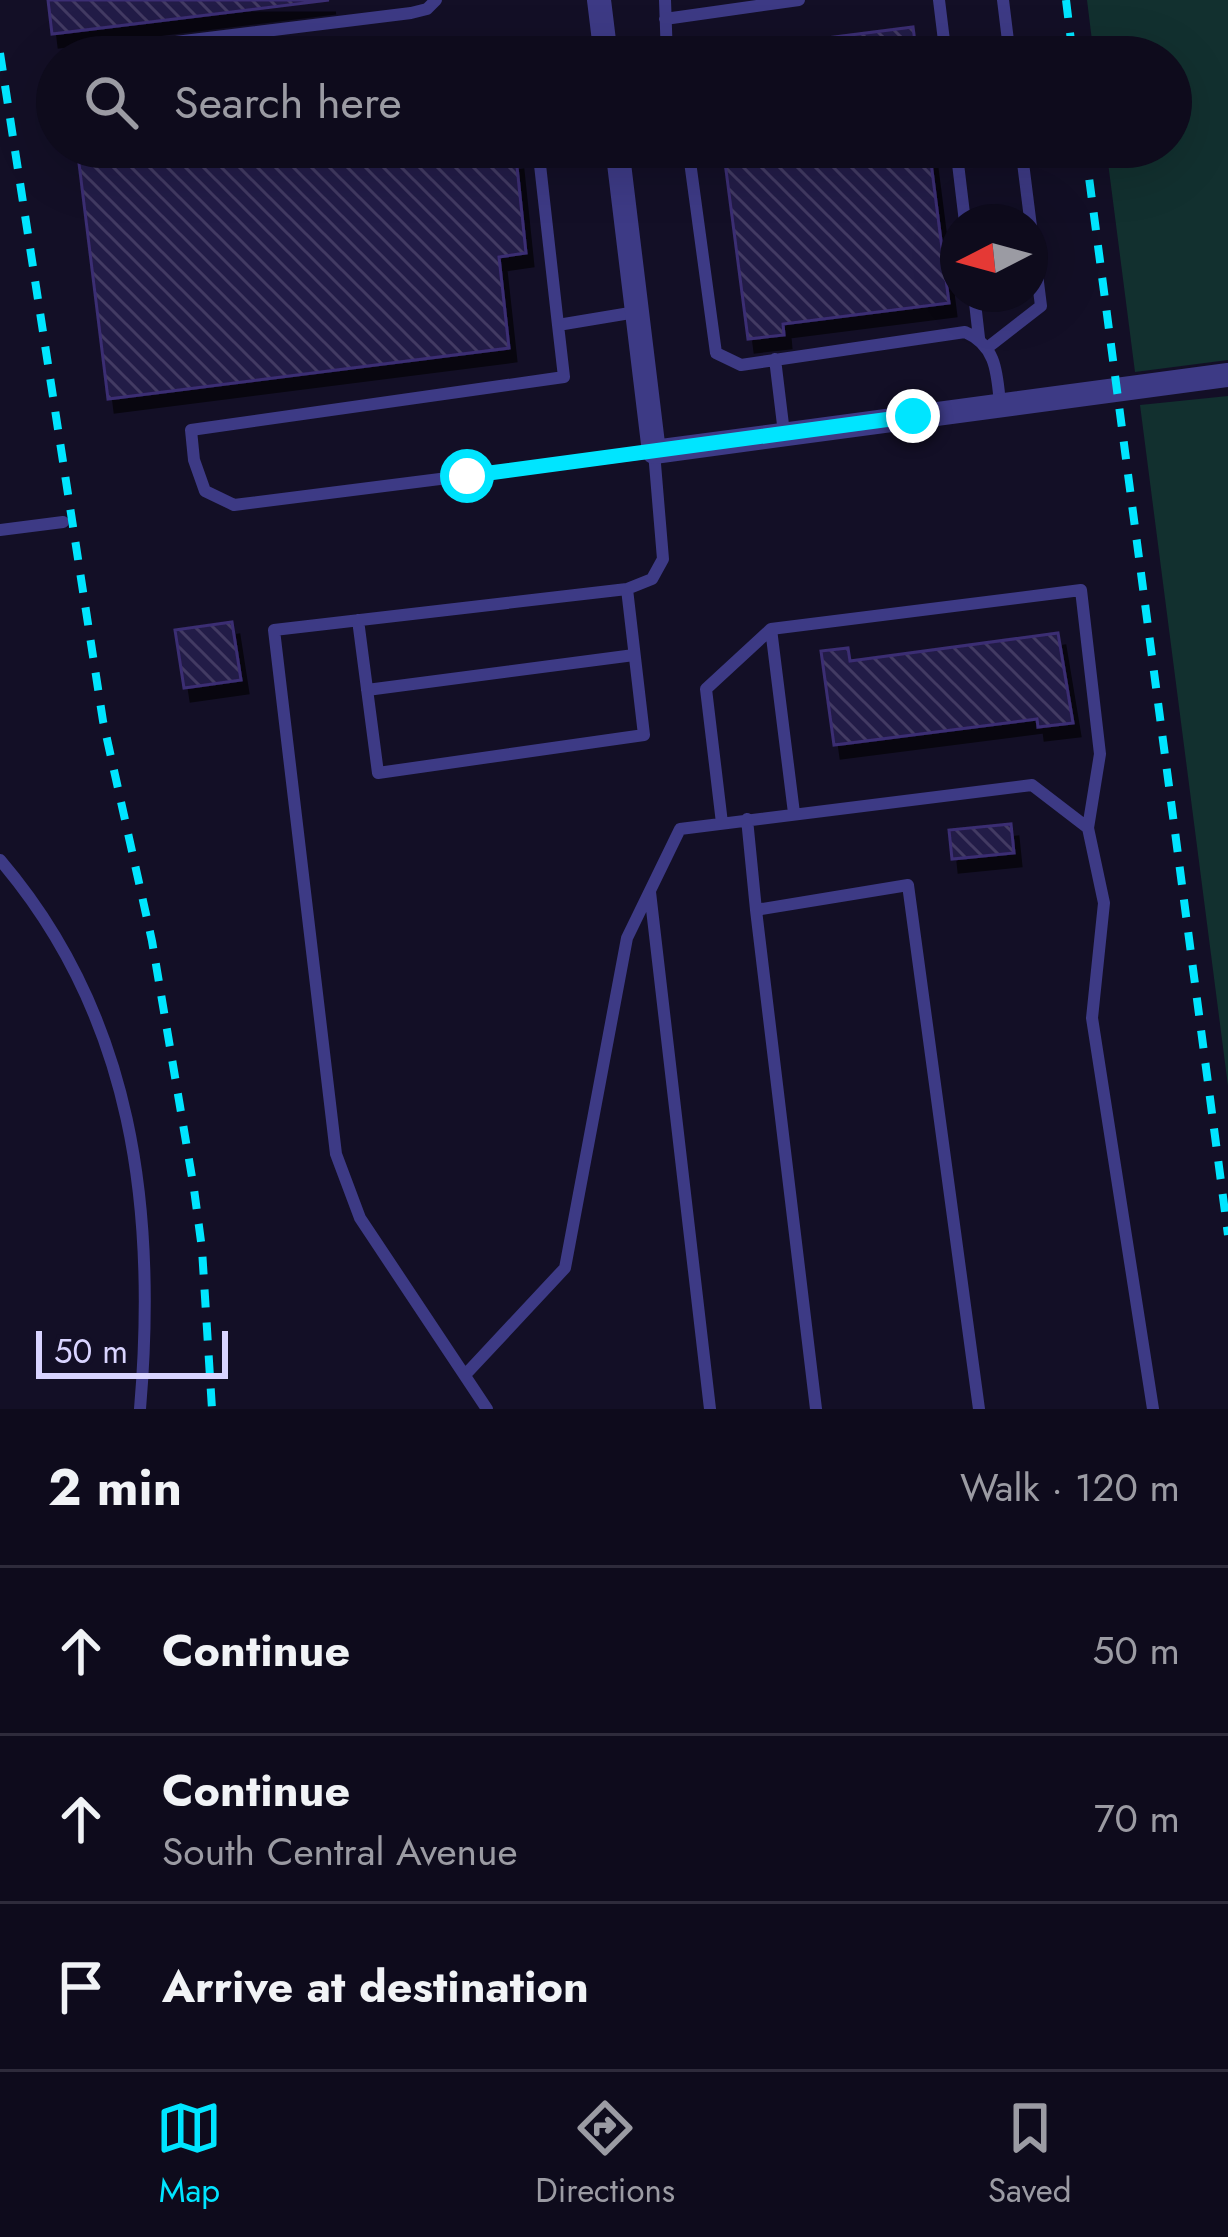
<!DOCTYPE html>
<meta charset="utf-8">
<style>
body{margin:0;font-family:Jost,sans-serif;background:#171425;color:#f1f3f6}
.compass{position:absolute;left:940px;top:204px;width:108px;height:108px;border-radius:50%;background:#0e0b1c;box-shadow:0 12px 48px #0002;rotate:264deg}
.scale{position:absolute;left:36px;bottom:30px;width:192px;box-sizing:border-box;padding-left:12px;border:6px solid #d9d4ff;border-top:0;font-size:33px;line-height:42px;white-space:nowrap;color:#d9d4ff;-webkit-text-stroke:9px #130f26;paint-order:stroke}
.stop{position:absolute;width:36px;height:36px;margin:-27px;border:9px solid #00e5ff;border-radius:50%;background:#fff}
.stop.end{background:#00e5ff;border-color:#fff;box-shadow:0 3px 12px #0008}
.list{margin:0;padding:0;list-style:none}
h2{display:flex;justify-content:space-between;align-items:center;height:156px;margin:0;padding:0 48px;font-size:51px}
h2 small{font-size:39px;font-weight:400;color:#9b9ba3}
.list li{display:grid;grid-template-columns:78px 1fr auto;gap:36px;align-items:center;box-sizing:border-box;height:168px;padding:0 48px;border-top:3px solid #2e2b3b}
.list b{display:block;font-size:45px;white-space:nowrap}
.list p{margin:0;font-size:39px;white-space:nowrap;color:#9b9ba3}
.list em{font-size:39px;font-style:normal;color:#9b9ba3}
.icon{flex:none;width:66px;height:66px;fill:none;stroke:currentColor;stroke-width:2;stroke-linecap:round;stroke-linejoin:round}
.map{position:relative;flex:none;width:1228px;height:1409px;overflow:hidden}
.search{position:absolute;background:#0e0b1c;box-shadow:0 12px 48px #0002;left:36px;right:36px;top:36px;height:132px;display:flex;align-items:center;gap:30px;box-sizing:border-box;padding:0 42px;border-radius:66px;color:#9b9ba3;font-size:45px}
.sheet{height:660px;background:#0e0b1c}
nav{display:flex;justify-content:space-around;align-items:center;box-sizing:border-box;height:168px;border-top:3px solid #2e2b3b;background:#0e0b1c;font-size:33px;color:#9b9ba3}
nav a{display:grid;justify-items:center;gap:6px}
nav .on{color:#00e5ff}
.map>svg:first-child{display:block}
.grass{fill:#12302f}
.building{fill:url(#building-back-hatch);stroke:#3b2d73;stroke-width:3;filter:url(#shadow)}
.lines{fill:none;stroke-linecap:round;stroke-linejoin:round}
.lane{stroke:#3d3a85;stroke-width:12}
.street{stroke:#3d3a85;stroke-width:24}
.rail{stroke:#00e5ff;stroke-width:8;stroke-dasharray:18 15;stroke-linecap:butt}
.route{stroke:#00e5ff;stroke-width:15}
</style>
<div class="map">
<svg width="1228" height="1409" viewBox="0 0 1228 1409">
<defs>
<pattern id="building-back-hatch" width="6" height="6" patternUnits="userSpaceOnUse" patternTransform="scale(3)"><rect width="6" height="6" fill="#241b47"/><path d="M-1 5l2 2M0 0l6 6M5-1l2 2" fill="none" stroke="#433b63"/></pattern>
<filter id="shadow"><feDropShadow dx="7" dy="13" stdDeviation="0" flood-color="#0009"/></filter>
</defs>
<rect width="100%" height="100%" fill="#130f26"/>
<path class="grass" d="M1087,0H1228V360L1135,372L1106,147H1171V57H1094Z
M1228,396V1086L1140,405Z"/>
<path class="building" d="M48,0H329L52,34Z
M913,27L917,57H711L710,53Z
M77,147H486L488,161L516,157L526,253L499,257L509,348L108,399Z
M723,147H929L949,303L783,324L784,335L748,339Z
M232,622L241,680L184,688L175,630Z
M1058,633L1073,723L1038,727L1037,719L834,745L821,651L848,648L850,661Z
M1011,824L1014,853L952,859L949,830Z"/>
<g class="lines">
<path class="lane" d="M665,0L667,57
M939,0L946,57
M1003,0L1010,57
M665,19L799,0
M127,48L411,13L427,9L436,0
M538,147L558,325
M688,147L716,353L741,365L965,332C997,346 997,374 1000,404
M956,147L965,222
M974,294L979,338
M987,348L1041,306L1021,147
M775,359L784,433
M0,530L63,522
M358,620L378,773L644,735L627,589
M367,690L634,655
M794,813L771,629L1081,590L1100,754L1088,828
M747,819L756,910L908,885L979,1409
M722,823L706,689L771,629
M0,860C134,1017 157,1210 140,1409
M650,892L710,1409
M756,910L816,1409
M465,1375L565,1268L627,938L680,829L1032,785L1088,828L1104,903L1092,1018L1153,1409
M487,1409L360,1218L336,1154L274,630L627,589L652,579L663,559L654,452L234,505L205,491L194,460L191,430L564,377L558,325L636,312"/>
<path class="street" d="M599,0L606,57
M617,147L654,452L1228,375"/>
<path class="rail" d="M1066,0L1073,57
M0,53L103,721L152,941L194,1189L202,1249L212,1409
M1085,147L1228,1235"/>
</g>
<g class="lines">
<path class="route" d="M467,476L913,416"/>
</g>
</svg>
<svg class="compass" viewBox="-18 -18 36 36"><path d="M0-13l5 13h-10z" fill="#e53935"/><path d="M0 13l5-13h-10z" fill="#9b9ba3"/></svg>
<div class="scale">50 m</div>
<div class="stop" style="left:467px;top:476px"></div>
<div class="stop end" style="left:913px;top:416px"></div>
<div class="search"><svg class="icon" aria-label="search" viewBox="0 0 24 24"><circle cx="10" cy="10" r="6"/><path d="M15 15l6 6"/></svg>Search here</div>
</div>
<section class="sheet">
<h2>2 min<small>Walk · 120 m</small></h2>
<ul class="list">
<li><svg class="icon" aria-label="ahead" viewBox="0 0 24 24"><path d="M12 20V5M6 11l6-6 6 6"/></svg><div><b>Continue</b></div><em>50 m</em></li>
<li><svg class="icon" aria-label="ahead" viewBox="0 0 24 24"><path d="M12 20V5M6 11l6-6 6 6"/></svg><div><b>Continue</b><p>South Central Avenue</p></div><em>70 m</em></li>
<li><svg class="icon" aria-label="arrive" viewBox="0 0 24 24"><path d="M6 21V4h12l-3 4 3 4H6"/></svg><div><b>Arrive at destination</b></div></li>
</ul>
</section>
<nav>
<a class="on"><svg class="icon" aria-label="map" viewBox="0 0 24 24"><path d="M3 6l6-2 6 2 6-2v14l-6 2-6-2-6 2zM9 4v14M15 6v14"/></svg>Map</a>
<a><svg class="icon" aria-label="directions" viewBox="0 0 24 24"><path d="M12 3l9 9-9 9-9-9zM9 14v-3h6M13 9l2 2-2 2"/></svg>Directions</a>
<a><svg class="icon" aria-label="saved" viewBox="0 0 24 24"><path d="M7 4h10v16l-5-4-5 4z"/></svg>Saved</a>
</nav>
